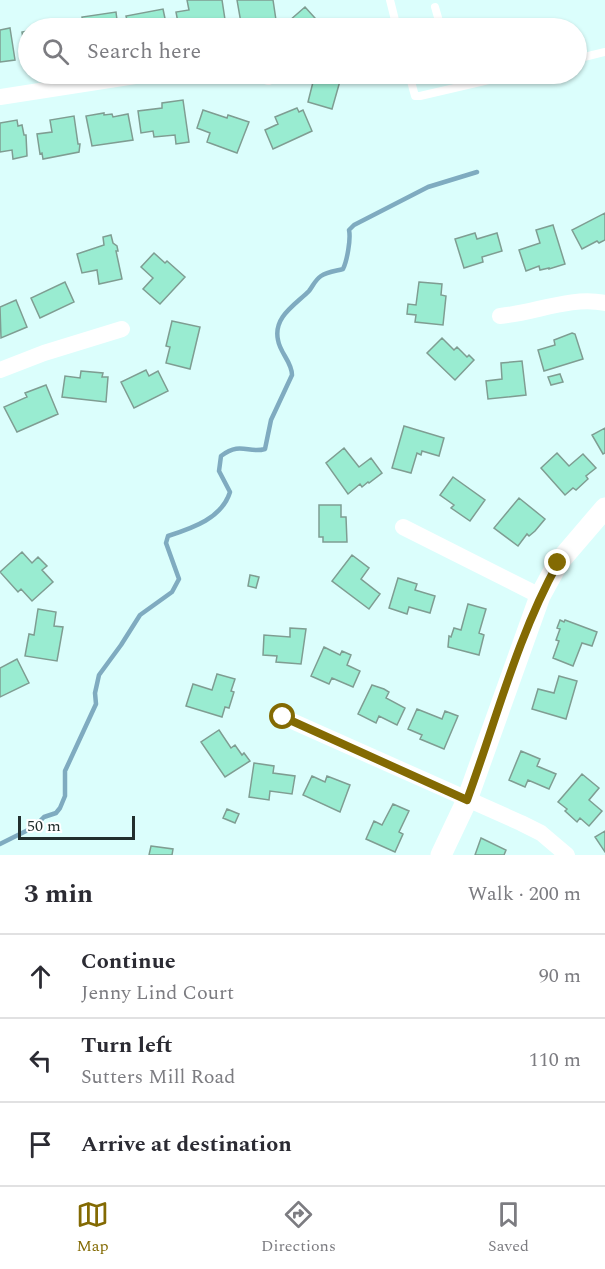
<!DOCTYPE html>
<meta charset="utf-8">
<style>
body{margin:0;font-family:Spectral,serif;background:#f7f7f7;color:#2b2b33}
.scale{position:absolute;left:18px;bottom:15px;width:117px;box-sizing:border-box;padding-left:6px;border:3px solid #212e2d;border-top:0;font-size:16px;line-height:21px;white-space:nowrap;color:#212e2d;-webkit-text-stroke:4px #fff;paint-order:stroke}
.stop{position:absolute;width:18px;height:18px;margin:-14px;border:4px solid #836a03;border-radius:50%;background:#fff}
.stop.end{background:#836a03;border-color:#fff;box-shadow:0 2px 6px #0008}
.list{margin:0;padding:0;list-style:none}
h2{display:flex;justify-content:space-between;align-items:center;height:78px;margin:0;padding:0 24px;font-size:26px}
h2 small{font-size:20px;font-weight:400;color:#7c7c81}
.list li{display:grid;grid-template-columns:39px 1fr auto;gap:18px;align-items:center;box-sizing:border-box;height:84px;padding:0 24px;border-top:2px solid #e1e1e2}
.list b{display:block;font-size:22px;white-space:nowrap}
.list p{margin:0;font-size:20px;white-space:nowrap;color:#7c7c81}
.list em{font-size:20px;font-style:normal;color:#7c7c81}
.icon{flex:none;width:33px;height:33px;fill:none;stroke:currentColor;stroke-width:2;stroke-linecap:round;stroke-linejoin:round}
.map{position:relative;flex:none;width:605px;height:855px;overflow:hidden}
.search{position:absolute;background:#fff;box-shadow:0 2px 4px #0004;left:18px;right:18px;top:18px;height:66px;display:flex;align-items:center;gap:15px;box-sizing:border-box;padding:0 21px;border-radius:33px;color:#7c7c81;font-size:22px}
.sheet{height:330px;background:#fff}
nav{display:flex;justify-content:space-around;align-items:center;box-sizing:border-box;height:84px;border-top:2px solid #e1e1e2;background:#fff;font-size:16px;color:#7c7c81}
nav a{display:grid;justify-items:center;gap:3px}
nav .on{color:#836a03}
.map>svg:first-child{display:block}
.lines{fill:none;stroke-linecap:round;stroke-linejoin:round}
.stream{stroke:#7fabc0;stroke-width:4.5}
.building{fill:#99ecd1;stroke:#7f9d92;stroke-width:1.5}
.service{stroke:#fff;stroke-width:8}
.minor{stroke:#fff;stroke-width:16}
.tertiary{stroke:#fff;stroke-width:21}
.route{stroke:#836a03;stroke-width:8}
</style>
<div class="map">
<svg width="605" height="855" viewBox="0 0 605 855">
<rect width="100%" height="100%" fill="#dbfefc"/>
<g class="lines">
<path class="stream" d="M0,844L34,827L44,817L56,813L60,808L65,796V771L96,704L95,693L99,675L121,645L140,615L172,592L179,579L166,543L168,536C193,528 222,518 230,492L219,471L221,456C241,441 248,454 265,449L271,420L292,375C292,362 280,353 278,340C273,317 295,305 309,291C313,286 315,280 321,276C327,272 336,271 343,269C347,261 351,239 349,230L354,225L428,187L477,172"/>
</g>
<path class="building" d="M187,0H222L226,26L210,28H205L204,26L179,28L176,12L189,10Z
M237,0H273L276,20L241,23Z
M305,7L324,28H296L289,21Z
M163,9L167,28H129L126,16Z
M116,12L118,28H71L84,26L82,17Z
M10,28L15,60L0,62V30Z
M28,31V59H26L22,32Z
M315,74H342L332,109L308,102Z
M183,100L189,142L176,144L175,135L154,137L153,131L141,133L138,111L162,108V103Z
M297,108L299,112L303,110L312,131L273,149L265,130L278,124L275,117Z
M203,110L227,118L228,115L249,122L237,153L207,142L210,133L197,128Z
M104,113V115L112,114L113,117L128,114L133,140L92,146L86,116Z
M74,116L78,144H80L79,152L43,159L42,153L40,154L37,134L52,132L50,120Z
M17,120L18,126L22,125L24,135H26L27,156L13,159L12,150L0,152V123Z
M605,213V240L599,243L597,241L582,249L572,230Z
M553,225L565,264L549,269V268L540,270L539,266L526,271L519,250L540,243L536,230Z
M475,233L477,239L497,233L502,251L482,257L483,262L464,268L455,239Z
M111,235L113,243L117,246L118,251H116L122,279L99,284L97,270L82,273L77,254L104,245L103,237Z
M154,253L165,263L167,261L185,277L160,304L143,289L153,278L141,267Z
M65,282L74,302L40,318L31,298Z
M419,282L442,284L441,295L446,296L443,325L415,322L416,315L407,314L408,304L416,305Z
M16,300L27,327L1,338L0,307Z
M172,321L200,327L190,369L166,363L170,347L166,346Z
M572,333L575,334L583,359L544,371L538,350L555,345L554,340Z
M442,338L454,350L457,347L467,357L469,355L474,360L455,380L427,353Z
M522,361L526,395L488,399L486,381L502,379L501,363Z
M146,370L149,376L158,371L168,391L134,408L121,382Z
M81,371L103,373L102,377H108L106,402L62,397L65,376L80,378Z
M560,374L563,382L551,385L548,377Z
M46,385L58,414L17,432L4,407L27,397L25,393Z
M404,426L444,438L439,456L422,451L421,455L417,453L411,473L392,468Z
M605,428V453L603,454L592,435Z
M344,448L359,467L371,458L382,473L369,483L368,482L362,487L360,484L348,494L326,463Z
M557,453L569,466L583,454L596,468L586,476L588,479L576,490L573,488L565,495L541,468Z
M453,477L485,500L470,521L451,508L454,505L440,495Z
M519,498L545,519L535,531L529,536L527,534L518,546L494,528Z
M319,505H341V517H346L347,542H323V537H319Z
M22,552L32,563L38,557L47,566L42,570L53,582L32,601L21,589L18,592L0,572Z
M352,555L369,568L361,579L380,594L369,609L332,581Z
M250,575L259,577L256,588L248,586Z
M398,578L417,584L415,590L435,596L430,613L409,607L407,614L389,608Z
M468,604L486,609L479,633L484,635L479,655L448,647L449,636L451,637L454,628L461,630Z
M38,609L56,612L54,626L63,627L57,661L25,656L29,634L34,635Z
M560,620L564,622L565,620L597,632L592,646L582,643L573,666L553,658L559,641L556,640L560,629L557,628Z
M290,628L306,629L301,664L276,662L277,656L263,655L264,635L290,637Z
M324,647L340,655L342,651L351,655L347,665L360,671L353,687L332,678L329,684L311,676Z
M17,659L29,683L0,697V668Z
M217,674L235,679L231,691L234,692L229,708L225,707L222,717L186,706L193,684L212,690Z
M559,676L577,681L566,719L532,709L538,689L554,693Z
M372,685L384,689L389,692L386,698L405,708L397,725L379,716L376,723L358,714Z
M417,709L442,719L445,711L458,716L444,749L420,739L422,735L408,729Z
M219,730L231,748L235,745L242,755L244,753L250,761L225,777L201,742Z
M521,751L540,759L537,766L556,774L549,789L528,780L525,787L509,780Z
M254,763L274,766L273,773L295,776L292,794L270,791L269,800L249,797Z
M582,774L599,788L589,800L602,811L589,826L580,818L577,822L565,811L567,809L558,802Z
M312,776L325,782L327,776L350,785L340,812L303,795Z
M393,804L409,811L399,832L403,834L395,852L366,839L374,821L382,825Z
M227,809L239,814L235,823L223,818Z
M605,831V852L595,837Z
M481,838L506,850L504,855H475Z
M151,846L173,849L172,855H149Z"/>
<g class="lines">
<path class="service" d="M390,0L397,28
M435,7L441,28
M576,59L605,52
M409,74L415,96H420L515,74"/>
<path class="minor" d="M261,74L268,77
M0,97L148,74
M500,316C535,313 570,296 605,303
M0,370L44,353L122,329
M403,527L540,596
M283,717L521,823L541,833L567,855"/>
<path class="tertiary" d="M441,855L467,800L540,596L558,563L605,508"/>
</g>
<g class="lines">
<path class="route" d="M283,717L467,800C496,721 517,637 558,563"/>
</g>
</svg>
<div class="scale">50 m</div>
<div class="stop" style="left:283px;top:717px"></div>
<div class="stop end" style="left:558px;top:563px"></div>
<div class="search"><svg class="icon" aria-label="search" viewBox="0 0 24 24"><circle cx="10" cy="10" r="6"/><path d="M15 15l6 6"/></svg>Search here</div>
</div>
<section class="sheet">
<h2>3 min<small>Walk · 200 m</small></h2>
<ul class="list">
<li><svg class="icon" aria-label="ahead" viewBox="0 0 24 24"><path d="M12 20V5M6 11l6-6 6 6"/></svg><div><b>Continue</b><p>Jenny Lind Court</p></div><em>90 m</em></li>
<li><svg class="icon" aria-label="left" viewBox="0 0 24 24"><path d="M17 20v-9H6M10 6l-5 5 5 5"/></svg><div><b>Turn left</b><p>Sutters Mill Road</p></div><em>110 m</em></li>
<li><svg class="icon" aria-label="arrive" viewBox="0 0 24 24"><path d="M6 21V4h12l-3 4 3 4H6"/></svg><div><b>Arrive at destination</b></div></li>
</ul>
</section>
<nav>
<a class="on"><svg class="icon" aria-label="map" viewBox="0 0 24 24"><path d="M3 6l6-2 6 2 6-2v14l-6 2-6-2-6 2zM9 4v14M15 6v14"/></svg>Map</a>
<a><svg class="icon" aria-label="directions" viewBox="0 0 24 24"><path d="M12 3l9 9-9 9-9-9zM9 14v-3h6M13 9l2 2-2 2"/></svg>Directions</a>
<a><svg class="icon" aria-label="saved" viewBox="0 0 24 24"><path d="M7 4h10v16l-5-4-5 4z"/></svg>Saved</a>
</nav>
